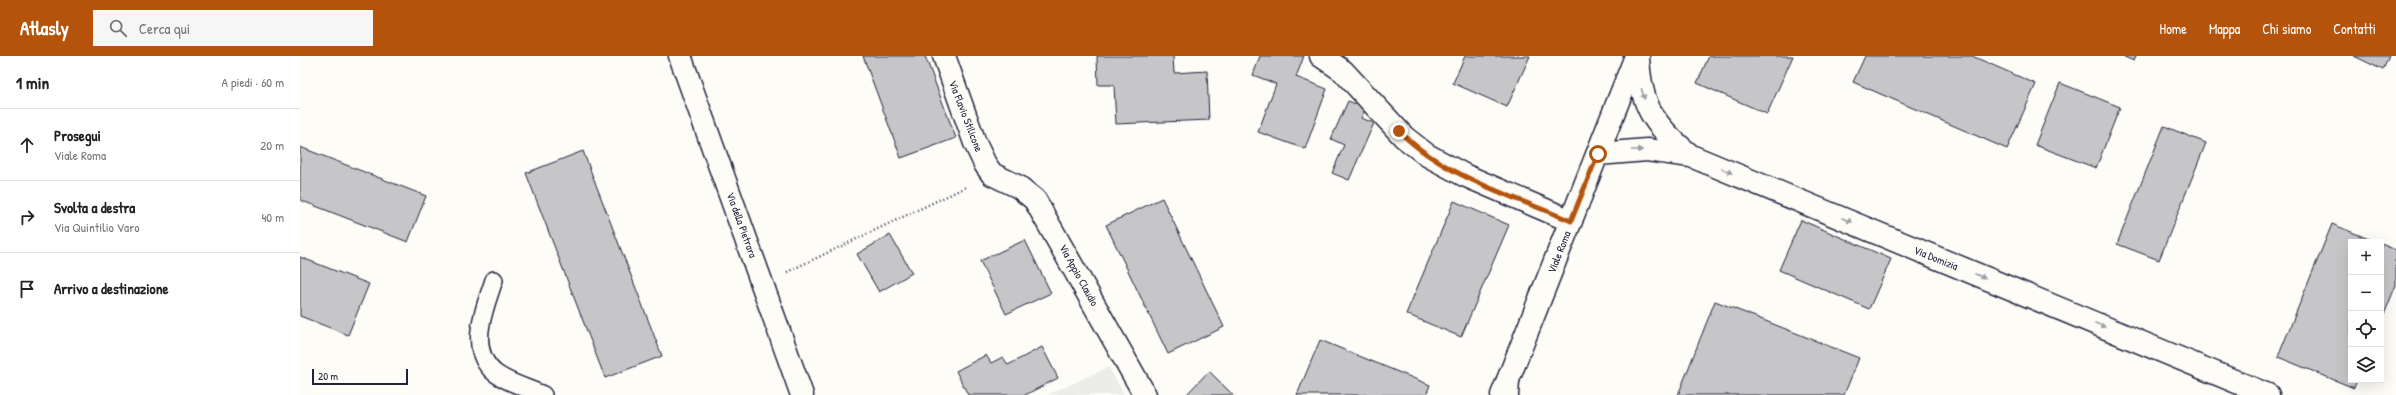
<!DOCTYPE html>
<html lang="it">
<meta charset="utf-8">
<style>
body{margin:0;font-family:"Patrick Hand",sans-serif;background:#f6f6f6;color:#222}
.controls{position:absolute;right:12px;bottom:12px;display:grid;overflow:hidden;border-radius:0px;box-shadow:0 4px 16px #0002}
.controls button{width:36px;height:36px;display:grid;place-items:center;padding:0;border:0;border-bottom:1px solid #e0e0e0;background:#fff;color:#222;font:20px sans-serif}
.scale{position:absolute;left:12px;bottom:10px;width:96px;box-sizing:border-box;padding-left:4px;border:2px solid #22223b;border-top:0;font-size:11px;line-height:14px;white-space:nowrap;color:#22223b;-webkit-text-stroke:3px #fdfcf7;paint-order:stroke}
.stop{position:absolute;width:12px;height:12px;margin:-9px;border:3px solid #b45309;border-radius:50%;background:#fff}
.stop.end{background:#b45309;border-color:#fff;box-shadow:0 1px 4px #0008}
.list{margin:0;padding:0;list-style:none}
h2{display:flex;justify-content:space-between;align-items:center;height:52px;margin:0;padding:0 16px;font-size:17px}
h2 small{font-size:13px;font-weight:400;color:#767676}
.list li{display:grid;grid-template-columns:26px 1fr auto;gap:12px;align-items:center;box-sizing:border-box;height:72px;padding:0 16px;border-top:1px solid #e0e0e0}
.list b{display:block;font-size:15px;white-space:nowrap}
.list p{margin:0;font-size:13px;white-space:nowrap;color:#767676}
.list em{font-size:13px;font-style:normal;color:#767676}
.icon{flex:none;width:22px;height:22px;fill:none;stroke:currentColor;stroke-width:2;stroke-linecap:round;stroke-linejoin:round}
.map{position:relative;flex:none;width:2096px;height:339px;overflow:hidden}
header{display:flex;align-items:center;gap:24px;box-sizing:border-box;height:56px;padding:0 20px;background:#b45309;color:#fff}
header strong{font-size:19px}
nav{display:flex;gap:22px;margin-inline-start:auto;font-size:14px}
.search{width:280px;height:36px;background:#f6f6f6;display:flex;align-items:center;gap:10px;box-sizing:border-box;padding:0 14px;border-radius:0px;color:#767676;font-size:15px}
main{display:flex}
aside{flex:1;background:#fff}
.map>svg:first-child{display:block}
.built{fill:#ecece9}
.building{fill:#c6c6c8;stroke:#22223b}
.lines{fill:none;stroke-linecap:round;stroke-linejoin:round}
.service-casing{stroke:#22223b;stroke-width:20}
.minor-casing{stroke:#22223b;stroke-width:25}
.tertiary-casing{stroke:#22223b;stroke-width:25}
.secondary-casing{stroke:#22223b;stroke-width:25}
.path{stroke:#22223b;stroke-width:2.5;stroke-dasharray:1 3;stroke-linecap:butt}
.service{stroke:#fdfcf7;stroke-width:17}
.minor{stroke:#fdfcf7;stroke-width:22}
.tertiary{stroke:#fdfcf7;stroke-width:22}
.secondary{stroke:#fdfcf7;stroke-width:22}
.oneway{fill:#9a9aa2}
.route{stroke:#b45309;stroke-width:5}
.labels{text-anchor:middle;stroke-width:4;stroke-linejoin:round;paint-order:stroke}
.street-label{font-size:11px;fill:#22223b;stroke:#fdfcf7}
</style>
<header>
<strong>Atlasly</strong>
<div class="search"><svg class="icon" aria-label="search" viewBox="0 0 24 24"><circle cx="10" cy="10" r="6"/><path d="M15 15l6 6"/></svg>Cerca qui</div>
<nav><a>Home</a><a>Mappa</a><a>Chi siamo</a><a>Contatti</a></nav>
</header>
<main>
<aside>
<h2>1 min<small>A piedi · 60 m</small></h2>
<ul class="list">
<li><svg class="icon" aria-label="ahead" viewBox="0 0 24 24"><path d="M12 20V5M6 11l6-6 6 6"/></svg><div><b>Prosegui</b><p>Viale Roma</p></div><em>20 m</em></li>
<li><svg class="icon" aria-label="right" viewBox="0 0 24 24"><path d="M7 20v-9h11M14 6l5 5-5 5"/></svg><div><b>Svolta a destra</b><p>Via Quintilio Varo</p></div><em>40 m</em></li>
<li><svg class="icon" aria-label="arrive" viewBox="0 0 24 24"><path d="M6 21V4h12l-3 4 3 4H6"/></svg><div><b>Arrivo a destinazione</b></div></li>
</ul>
</aside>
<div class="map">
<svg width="2096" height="339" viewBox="0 0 2096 339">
<rect width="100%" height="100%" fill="#fdfcf7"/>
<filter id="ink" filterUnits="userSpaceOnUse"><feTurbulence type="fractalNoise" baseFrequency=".025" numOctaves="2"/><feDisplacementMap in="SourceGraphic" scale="8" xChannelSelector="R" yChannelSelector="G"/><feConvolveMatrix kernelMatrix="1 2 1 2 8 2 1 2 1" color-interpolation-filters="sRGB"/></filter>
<g filter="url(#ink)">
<path class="built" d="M809,311L824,339H747Z"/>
<path class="building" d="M563,0H625L656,82L601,102Z
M797,0H873L874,17L907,15L909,64L816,68L814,29H798Z
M960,0H1004L996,21L1027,33L1005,93L958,76L976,28L953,19Z
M1165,0H1230L1207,51L1153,27Z
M1409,0H1493L1467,58L1397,27Z
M1565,0H1672L1736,28L1707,93L1553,26Z
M1822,0H1836L1834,5Z
M2054,0H2089L2083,14Z
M1760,27L1820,51L1796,112L1735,89Z
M1048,45L1066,52L1061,62L1074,67L1049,124L1032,117L1044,89L1031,83Z
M1864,70L1906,87L1859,204L1817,188Z
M0,91L126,140L108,186L0,144Z
M283,95L362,300L305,322L226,117Z
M862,142L924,271L868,298L806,169Z
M1154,145L1209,169L1161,281L1106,258Z
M1501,164L1591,203L1569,253L1479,214Z
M2032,168L2076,186H2051V324H2057L2054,332L1978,301Z
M590,179L612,217L579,236L557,198Z
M725,184L751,237L706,258L680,205Z
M2081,188L2096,194V229L2081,266Z
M0,201L69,228L48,279L0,260Z
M1415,245L1559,302L1544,339H1378Z
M1020,284L1130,329L1126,339H997Z
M742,291L758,322L725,339H668L656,315L686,299L691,307L703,301L708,309Z
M909,315L933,339H886Z"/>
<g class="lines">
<defs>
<path id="service" d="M194,224C185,252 166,293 195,317C208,327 228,332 243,339"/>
<path id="minor" d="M644,0L675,87L685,108L692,118L719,131L735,144L845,339
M1021,0L1043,15L1104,81L1127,99L1164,119L1271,165"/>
<path id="tertiary" d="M380,0L502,339
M1338,0C1340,49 1353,69 1391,100
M1298,98L1347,94L1391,100L1968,339
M1202,339L1336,0"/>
<path id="secondary" d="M1207,339L1208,325"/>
</defs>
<use href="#service" class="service-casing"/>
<use href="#minor" class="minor-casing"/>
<use href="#tertiary" class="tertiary-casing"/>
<use href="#secondary" class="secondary-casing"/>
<path class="path" d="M487,216L666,131"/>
<use href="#service" class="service"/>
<use href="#minor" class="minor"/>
<use href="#tertiary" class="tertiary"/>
<use href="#secondary" class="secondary"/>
</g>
<defs><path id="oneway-solid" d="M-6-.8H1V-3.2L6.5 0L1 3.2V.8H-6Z"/></defs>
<g class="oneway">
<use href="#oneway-solid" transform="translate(1343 38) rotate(73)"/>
<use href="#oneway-solid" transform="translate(1337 94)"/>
<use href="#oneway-solid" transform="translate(1427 115) rotate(22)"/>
<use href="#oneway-solid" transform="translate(1547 164) rotate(22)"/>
<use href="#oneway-solid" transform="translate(1680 220) rotate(22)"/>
<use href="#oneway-solid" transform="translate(1800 269) rotate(22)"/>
</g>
</g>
<g class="lines" filter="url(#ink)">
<path class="route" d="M1099,75C1143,120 1215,141 1271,165L1298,98"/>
</g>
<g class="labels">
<g class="street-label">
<text transform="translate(666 60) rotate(69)" y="4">Via Flavio Stilicone</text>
<text transform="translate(442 169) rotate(70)" y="4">Via della Pietrara</text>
<text transform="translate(1259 196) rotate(-68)" y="4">Viale Roma</text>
<text transform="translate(1636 202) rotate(22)" y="4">Via Domizia</text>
<text transform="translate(779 219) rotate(61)" y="4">Via Appio Claudio</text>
</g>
</g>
</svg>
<div class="controls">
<button>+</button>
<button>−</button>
<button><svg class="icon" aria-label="locate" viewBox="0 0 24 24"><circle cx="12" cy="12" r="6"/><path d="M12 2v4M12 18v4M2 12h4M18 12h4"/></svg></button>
<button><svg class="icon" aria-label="layers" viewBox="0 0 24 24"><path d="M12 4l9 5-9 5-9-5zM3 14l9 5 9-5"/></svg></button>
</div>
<div class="scale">20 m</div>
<div class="stop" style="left:1298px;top:98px"></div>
<div class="stop end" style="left:1099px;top:75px"></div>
</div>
</main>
